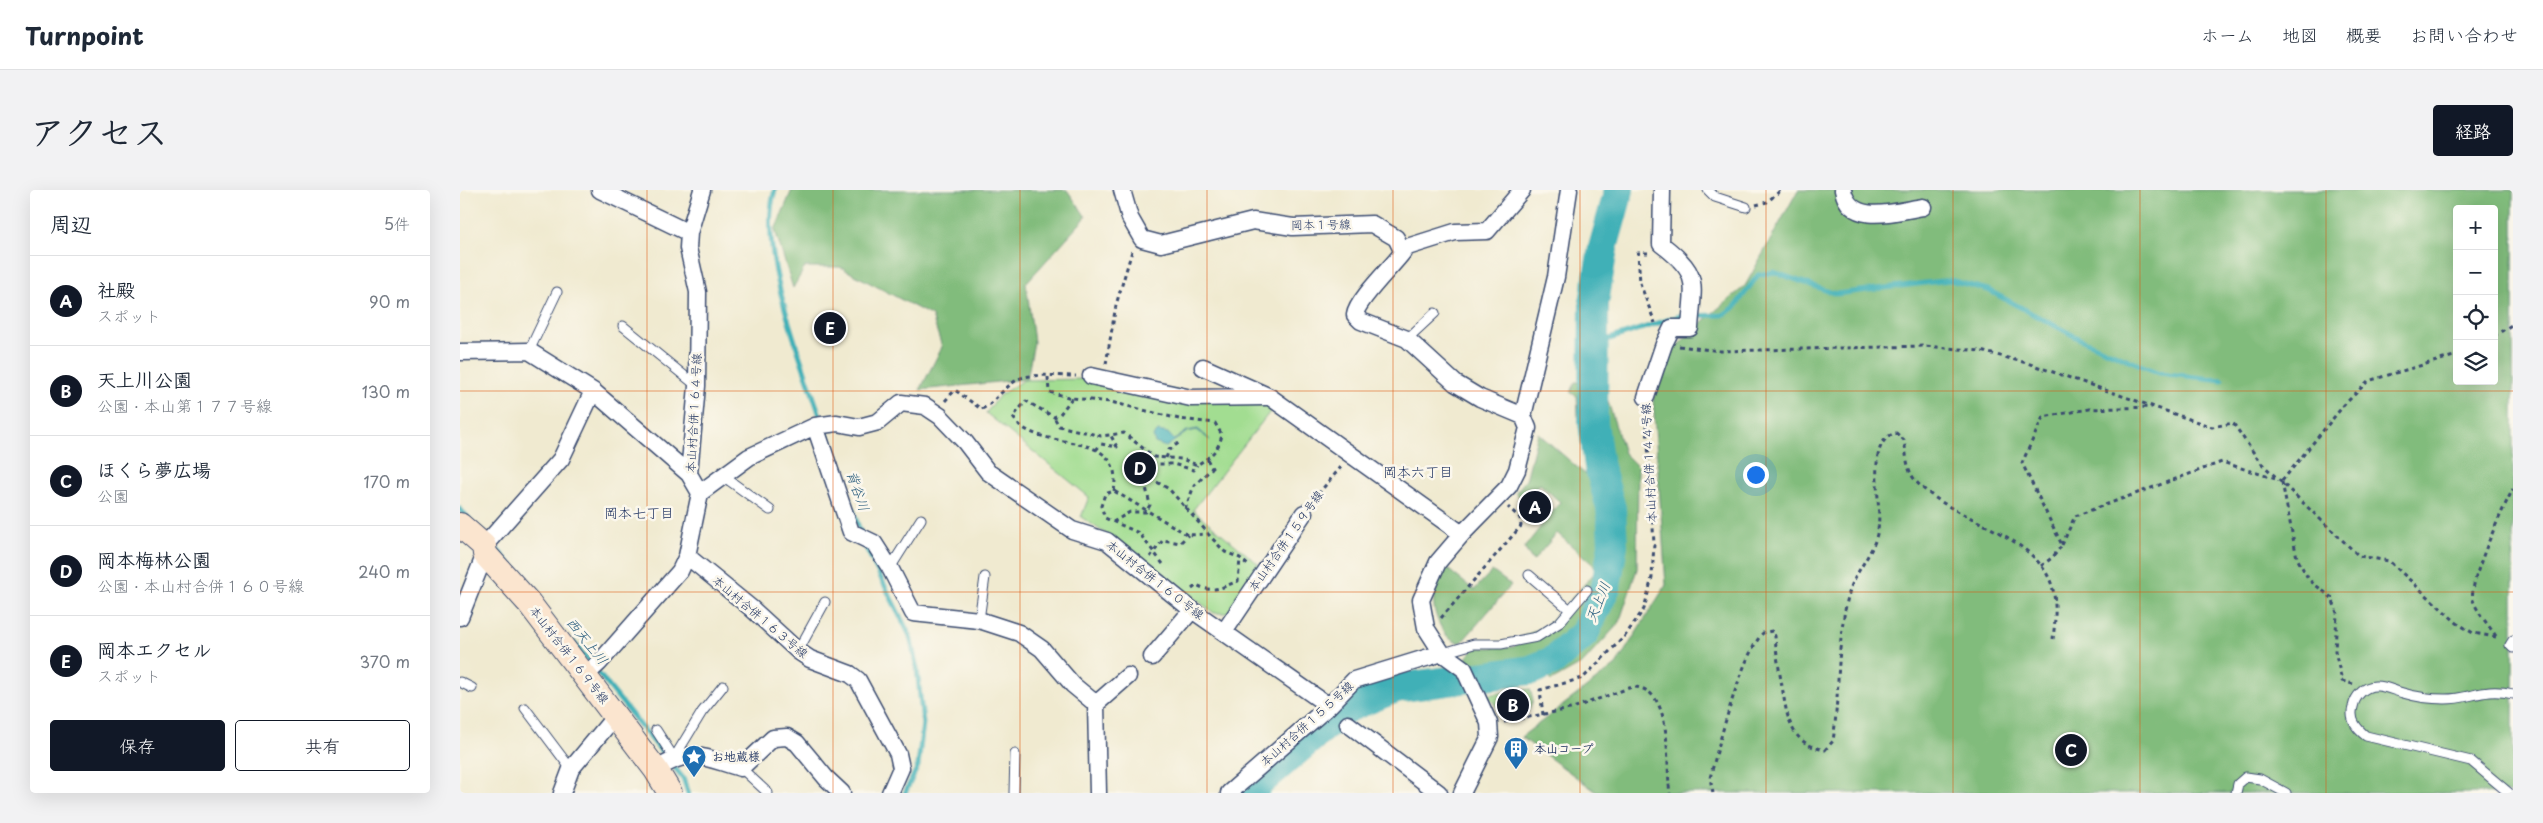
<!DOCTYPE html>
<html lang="ja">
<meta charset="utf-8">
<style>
body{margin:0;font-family:"Playpen Sans","Klee One",sans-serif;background:#f2f2f3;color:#1f2937}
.controls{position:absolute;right:15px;top:15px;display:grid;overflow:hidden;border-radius:5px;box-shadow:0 5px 20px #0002}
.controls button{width:45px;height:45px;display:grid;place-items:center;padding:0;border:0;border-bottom:1px solid #e0e1e3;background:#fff;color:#1f2937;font:25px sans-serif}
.you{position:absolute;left:1295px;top:284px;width:18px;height:18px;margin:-12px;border:4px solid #fff;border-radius:50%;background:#1a73e8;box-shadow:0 0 0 8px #1a73e833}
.badge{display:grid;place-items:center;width:32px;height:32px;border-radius:50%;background:#111827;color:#fff;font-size:16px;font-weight:700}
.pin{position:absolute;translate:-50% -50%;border:2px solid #fff;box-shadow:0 1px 5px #0006}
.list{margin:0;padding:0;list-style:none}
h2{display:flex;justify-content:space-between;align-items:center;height:65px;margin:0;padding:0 20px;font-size:21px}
h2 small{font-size:16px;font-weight:400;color:#747a83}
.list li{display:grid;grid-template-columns:32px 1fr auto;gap:15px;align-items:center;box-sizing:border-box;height:90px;padding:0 20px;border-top:1px solid #e0e1e3}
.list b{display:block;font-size:19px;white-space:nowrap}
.list p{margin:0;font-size:16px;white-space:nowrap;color:#747a83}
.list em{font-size:16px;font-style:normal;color:#747a83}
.actions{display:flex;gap:10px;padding:15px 20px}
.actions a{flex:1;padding:11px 0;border:1px solid #111827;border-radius:5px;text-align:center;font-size:18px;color:#111827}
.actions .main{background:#111827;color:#fff}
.icon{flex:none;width:28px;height:28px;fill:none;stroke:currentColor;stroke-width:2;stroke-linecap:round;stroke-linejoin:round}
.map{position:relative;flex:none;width:2053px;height:603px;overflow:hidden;border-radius:5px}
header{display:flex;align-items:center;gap:30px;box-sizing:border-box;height:70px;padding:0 25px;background:#fff;border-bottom:1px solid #e0e1e3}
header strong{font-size:24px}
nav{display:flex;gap:28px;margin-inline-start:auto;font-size:18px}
.intro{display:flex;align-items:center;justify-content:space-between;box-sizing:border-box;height:120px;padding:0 30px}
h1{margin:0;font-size:35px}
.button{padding:12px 22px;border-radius:5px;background:#111827;color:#fff;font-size:18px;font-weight:700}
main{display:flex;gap:30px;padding:0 30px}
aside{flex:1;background:#fff;border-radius:5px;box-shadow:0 5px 20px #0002}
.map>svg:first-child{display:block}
.green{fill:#a2dd91;stroke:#5e8678}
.forest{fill:#81bc7b;stroke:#4e766c;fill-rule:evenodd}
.water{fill:#3fb0b7;stroke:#2d708a}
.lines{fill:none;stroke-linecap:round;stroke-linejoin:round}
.stream{stroke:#3fb0b7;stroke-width:5}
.river{stroke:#3fb0b7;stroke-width:30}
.lane-casing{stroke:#3b4b6f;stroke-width:11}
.street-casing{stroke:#3b4b6f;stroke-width:19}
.secondary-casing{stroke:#3b4b6f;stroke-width:26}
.path{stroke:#3b4b6f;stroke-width:3;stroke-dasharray:4 4;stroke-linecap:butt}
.lane{stroke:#fff;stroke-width:9}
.street{stroke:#fff;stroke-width:16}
.secondary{stroke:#fbe5cf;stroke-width:24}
.grid{fill:none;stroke:#de5710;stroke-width:1;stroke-opacity:0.55}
.labels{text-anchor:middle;stroke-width:5;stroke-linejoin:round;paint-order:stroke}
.street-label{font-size:12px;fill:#1b2f5e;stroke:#fbf7ec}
.poi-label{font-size:12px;font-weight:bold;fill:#1b2f5e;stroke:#fbf7ec;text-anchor:start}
.neighbourhood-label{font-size:14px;fill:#1b2f5e;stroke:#fbf7ec}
.water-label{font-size:14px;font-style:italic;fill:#285c7d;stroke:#fbf7ec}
</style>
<header>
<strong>Turnpoint</strong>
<nav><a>ホーム</a><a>地図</a><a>概要</a><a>お問い合わせ</a></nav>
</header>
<div class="intro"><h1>アクセス</h1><a class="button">経路</a></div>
<main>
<aside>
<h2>周辺<small>5件</small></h2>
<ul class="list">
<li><span class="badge">A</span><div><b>社殿</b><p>スポット</p></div><em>90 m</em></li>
<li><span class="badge">B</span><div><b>天上川公園</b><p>公園 · 本山第１７７号線</p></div><em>130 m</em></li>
<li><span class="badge">C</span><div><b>ほくら夢広場</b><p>公園</p></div><em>170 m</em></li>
<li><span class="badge">D</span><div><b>岡本梅林公園</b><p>公園 · 本山村合併１６０号線</p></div><em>240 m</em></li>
<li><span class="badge">E</span><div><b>岡本エクセル</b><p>スポット</p></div><em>370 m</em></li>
</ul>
<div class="actions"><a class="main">保存</a><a>共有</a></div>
</aside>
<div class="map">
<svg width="2053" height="603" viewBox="0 0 2053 603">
<rect width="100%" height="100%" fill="#fbf7ec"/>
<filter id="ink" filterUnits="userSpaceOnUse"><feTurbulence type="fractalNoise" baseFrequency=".02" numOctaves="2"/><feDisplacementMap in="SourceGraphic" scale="10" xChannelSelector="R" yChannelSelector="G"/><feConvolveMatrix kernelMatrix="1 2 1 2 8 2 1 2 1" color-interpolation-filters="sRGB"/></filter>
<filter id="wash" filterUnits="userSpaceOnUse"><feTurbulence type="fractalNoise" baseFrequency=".0096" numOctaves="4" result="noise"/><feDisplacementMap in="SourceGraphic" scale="20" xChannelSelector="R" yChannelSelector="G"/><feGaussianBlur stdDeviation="1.12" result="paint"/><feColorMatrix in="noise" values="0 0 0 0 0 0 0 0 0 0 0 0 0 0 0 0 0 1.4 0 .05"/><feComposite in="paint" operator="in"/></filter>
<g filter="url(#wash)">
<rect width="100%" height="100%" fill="#f0ead0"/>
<path class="green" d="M631,189L801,211L813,218L733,320L801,376L767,423H754L686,371L621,327L629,307L526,223L540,205L564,190Z
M1070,499L1073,510L1068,521L1044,525L1027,505Z"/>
<path class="forest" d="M332,0H607L626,27L566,93L574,152L567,189L460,200L482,157L472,126L380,77H345L333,98L315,40Z
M1338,0H2053V603H1138L1061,547L1156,475L1206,395L1193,209L1207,166L1236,137L1285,96ZM1997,19H2034V191H1997Z
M1115,192L1143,195L1164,263L1178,277L1177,379L1159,433L1123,473L1091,491L1087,487L1124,456L1145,432L1144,417C1124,425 1114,439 1098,452C1076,470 1047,476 1020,482L1004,471L1014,458L1054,457L1064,446L1087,436L1138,379L1097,343L1073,371L1064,358L1100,312L1080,294L1065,311L1055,303L1066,290L1078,243L1126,285L1128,239L1118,226L1117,206L1111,203Z
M985,377L1014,400L1032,381L1051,395L1002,452C985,456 971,421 974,407C976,397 982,386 985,377Z"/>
<path class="water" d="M738,239L750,250L737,240L727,242L706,257L695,253L693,246L698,241L708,243L714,250L727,241Z"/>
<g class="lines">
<path class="stream" d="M315,0C297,55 337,157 355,211C370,254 385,298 400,341
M1134,154L1220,126L1263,125L1275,117L1298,85L1314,82L1376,104L1490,90L1528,100L1622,150L1699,183L1762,190
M0,319L8,328
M33,354L60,386
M404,354L450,446L457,479L463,533L458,576L445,603
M114,453L223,588L228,603"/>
<path class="river" d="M787,603L885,519L936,498L1071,480L1093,471L1124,444L1146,397L1153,355L1151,318L1139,276L1133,232L1134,113L1143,58L1159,0"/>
</g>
</g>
<g filter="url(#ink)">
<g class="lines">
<defs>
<path id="lane" d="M1248,0L1255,7L1286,17
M163,136L237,196
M947,149L975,123
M69,161L97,102
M263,286L310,320
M430,378L461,329
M1069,385L1110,420
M519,430L525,387
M2053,450L2050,455L2053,458
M338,461L365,412
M983,463L1014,454H1041L1077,447L1099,433L1127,400
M0,492L12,498
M65,518L111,579
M196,540L214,568L242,522L263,496
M281,578L308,603
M554,603L555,564
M1776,603L1778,594L1786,587L1800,589L1826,603
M2049,603L2011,571L1906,546C1897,539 1889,530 1893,517C1895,506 1905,495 1917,496C1925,496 1935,501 1943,503C1956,507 1971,509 1985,509C2011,509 2023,497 2053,504"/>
<path id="street" d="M140,0L229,43
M662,0L670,28L682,49L701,54L793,31L833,37L912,34L936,48L943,62C931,78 897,110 895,125L901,131L947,149L995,193L1020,208L1063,226
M1383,0C1390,37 1437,21 1463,17
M941,59L995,42L1027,41L1062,0
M0,162L69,161L133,201L229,284
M743,177L810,207L1002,344
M631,186L731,208L806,207
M1186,207L1204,154L1212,138H1230C1233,92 1241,84 1201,54L1202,0
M1063,226L1096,87L1109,0
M355,236L391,342L414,353L430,378L453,423L519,430L559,443L582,459L613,495L636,514
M240,303L289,267L355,236L377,233L399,237L418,232L441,213L465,216L480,226L505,252L528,282L612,340L647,351L732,420L869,516
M24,356L101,269L133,201
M227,366L291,418L338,461L350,469L390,484L398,490L438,564L441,578L430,603
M0,427L25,364
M764,442L844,323
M692,467L732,420
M125,486L139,473L220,381L227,366L240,303L229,284L237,196L238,102L228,58L229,43L242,0
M636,514L638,603
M636,514L668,486
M888,534L979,603
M196,580C231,556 244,568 281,578L313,548L327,547L337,553L366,588L382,603
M102,603L111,579L156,525
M769,603L869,516L894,490L982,463
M1002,603L1030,547L1029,533L1004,479L982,463L966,438L961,410L978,372L1002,344L1049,296L1057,280L1068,238L1063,226"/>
<path id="secondary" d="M0,335L24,356L25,364L69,413L196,580L210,603"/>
</defs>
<use href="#lane" class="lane-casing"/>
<use href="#street" class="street-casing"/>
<use href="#secondary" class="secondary-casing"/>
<path class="path" d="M1296,15L1307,12L1321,0
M1188,63H1178L1180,93L1195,133
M2034,146L2053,134
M1219,156L1260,161L1465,156L1521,161L1567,173L1752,237L1773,233L1800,272L1899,366L1929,371L1997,433L2013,443L2036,447
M646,174L656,115L672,61
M588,187L589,202L612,208L651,212L719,229L755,233L762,245C758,261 751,266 737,275L722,269L694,267L664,243L641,246L599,236L594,227
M612,208L600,224L594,227L566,211L553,227C576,266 665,234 654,301
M485,211L495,200L521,219C531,217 548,191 564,187C580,184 600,186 616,186
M636,260L641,254L657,257L650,244
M706,268L709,260L720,252
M683,284L709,299L748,343
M1822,291L1884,215L1908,191L1997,165
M1822,292L1837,368L1849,390L1872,408L1877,423L1875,461L1882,491L1893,494
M853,310L881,277
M725,319L734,296L752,278L747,269
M653,332L670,322H686L690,315L683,284L694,274H713L734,280L737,275
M1602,355L1615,326L1762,272L1819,290
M690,367L703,350L720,353L728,345
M703,374L679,343L645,328L641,316L645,304L654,301L728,345L748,344L765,362L780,368L789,376
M1581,376L1593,367L1602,355L1562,273L1583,227L1629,219L1692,217
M732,399L737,395C752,404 763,397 778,391L780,369
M981,428L1061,336L1060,328L1048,317
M2036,446C2029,436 2017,422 2013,410C2008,392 2043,318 2053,299
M1083,525L1080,500L1123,488L1165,446L1184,419L1192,387L1194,354L1186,221
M1044,532L1110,519L1172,497C1215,496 1205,574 1210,603
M1253,603L1250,588C1259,554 1281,466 1303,443L1312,441L1315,446C1316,462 1319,479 1322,496C1327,526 1329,554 1365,560L1373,551C1380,502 1376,451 1389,403C1395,381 1412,366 1417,344C1425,316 1402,252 1436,243L1444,250C1446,260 1446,274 1451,284C1458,297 1475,308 1488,316C1521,335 1580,355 1592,396C1597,413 1595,432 1593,449"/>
<use href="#lane" class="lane"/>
<use href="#street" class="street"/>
<use href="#secondary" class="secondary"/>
</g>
</g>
<path class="grid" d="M187,0V603M373,0V603M560,0V603M747,0V603M933,0V603M1120,0V603M1306,0V603M1493,0V603M1680,0V603M1866,0V603M0,201H2053M0,402H2053"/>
<defs>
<symbol id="building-pin" viewBox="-11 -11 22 30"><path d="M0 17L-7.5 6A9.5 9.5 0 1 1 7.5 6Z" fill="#1f6fb2" stroke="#fbf7ec"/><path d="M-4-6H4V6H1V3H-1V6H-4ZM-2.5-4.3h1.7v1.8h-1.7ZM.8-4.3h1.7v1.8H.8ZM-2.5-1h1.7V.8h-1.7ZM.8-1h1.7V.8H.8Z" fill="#fff"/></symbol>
<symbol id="sight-pin" viewBox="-11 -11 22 30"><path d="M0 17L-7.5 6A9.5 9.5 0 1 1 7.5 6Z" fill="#1f6fb2" stroke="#fbf7ec"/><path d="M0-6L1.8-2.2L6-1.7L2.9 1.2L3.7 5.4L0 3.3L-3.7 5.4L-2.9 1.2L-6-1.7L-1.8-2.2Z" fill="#fff"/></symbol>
</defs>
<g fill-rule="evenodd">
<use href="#building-pin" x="1042" y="545" width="28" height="38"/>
<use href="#sight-pin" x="220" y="553" width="28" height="38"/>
</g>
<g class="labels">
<g class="street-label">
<text transform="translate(861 35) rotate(-1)" y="4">岡本１号線</text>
<text transform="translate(234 223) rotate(-87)" y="4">本山村合併１６４号線</text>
<text transform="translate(1189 273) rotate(-93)" y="4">本山村合併１４４号線</text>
<text transform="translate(826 351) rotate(-55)" y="4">本山村合併１５９号線</text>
<text transform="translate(695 390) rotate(38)" y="4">本山村合併１６０号線</text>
<text transform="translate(300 427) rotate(40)" y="4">本山村合併１６３号線</text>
<text transform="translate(109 465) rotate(52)" y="4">本山村合併１６９号線</text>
<text transform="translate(847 534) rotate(-42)" y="4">本山村合併１５５号線</text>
</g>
<g class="poi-label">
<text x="1074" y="563">本山コープ</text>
<text x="252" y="571">お地蔵様</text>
</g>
<g class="neighbourhood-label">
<text x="958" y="287">岡本六丁目</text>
<text x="179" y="328">岡本七丁目</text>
</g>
<g class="water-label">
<text transform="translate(398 301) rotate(71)" y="5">背谷川</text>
<text transform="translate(1138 412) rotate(-68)" y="5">天上川</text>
<text transform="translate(127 451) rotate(51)" y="5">西天上川</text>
</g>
</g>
</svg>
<div class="controls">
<button>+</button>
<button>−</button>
<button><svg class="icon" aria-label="locate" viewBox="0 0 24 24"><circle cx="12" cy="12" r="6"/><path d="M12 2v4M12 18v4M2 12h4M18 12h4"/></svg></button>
<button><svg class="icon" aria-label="layers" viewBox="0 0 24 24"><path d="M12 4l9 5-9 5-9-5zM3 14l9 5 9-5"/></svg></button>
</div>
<div class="you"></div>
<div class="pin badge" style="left:1075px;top:317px">A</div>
<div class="pin badge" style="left:1053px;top:515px">B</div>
<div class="pin badge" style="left:1611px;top:560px">C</div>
<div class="pin badge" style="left:680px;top:278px">D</div>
<div class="pin badge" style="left:370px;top:138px">E</div>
</div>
</main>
